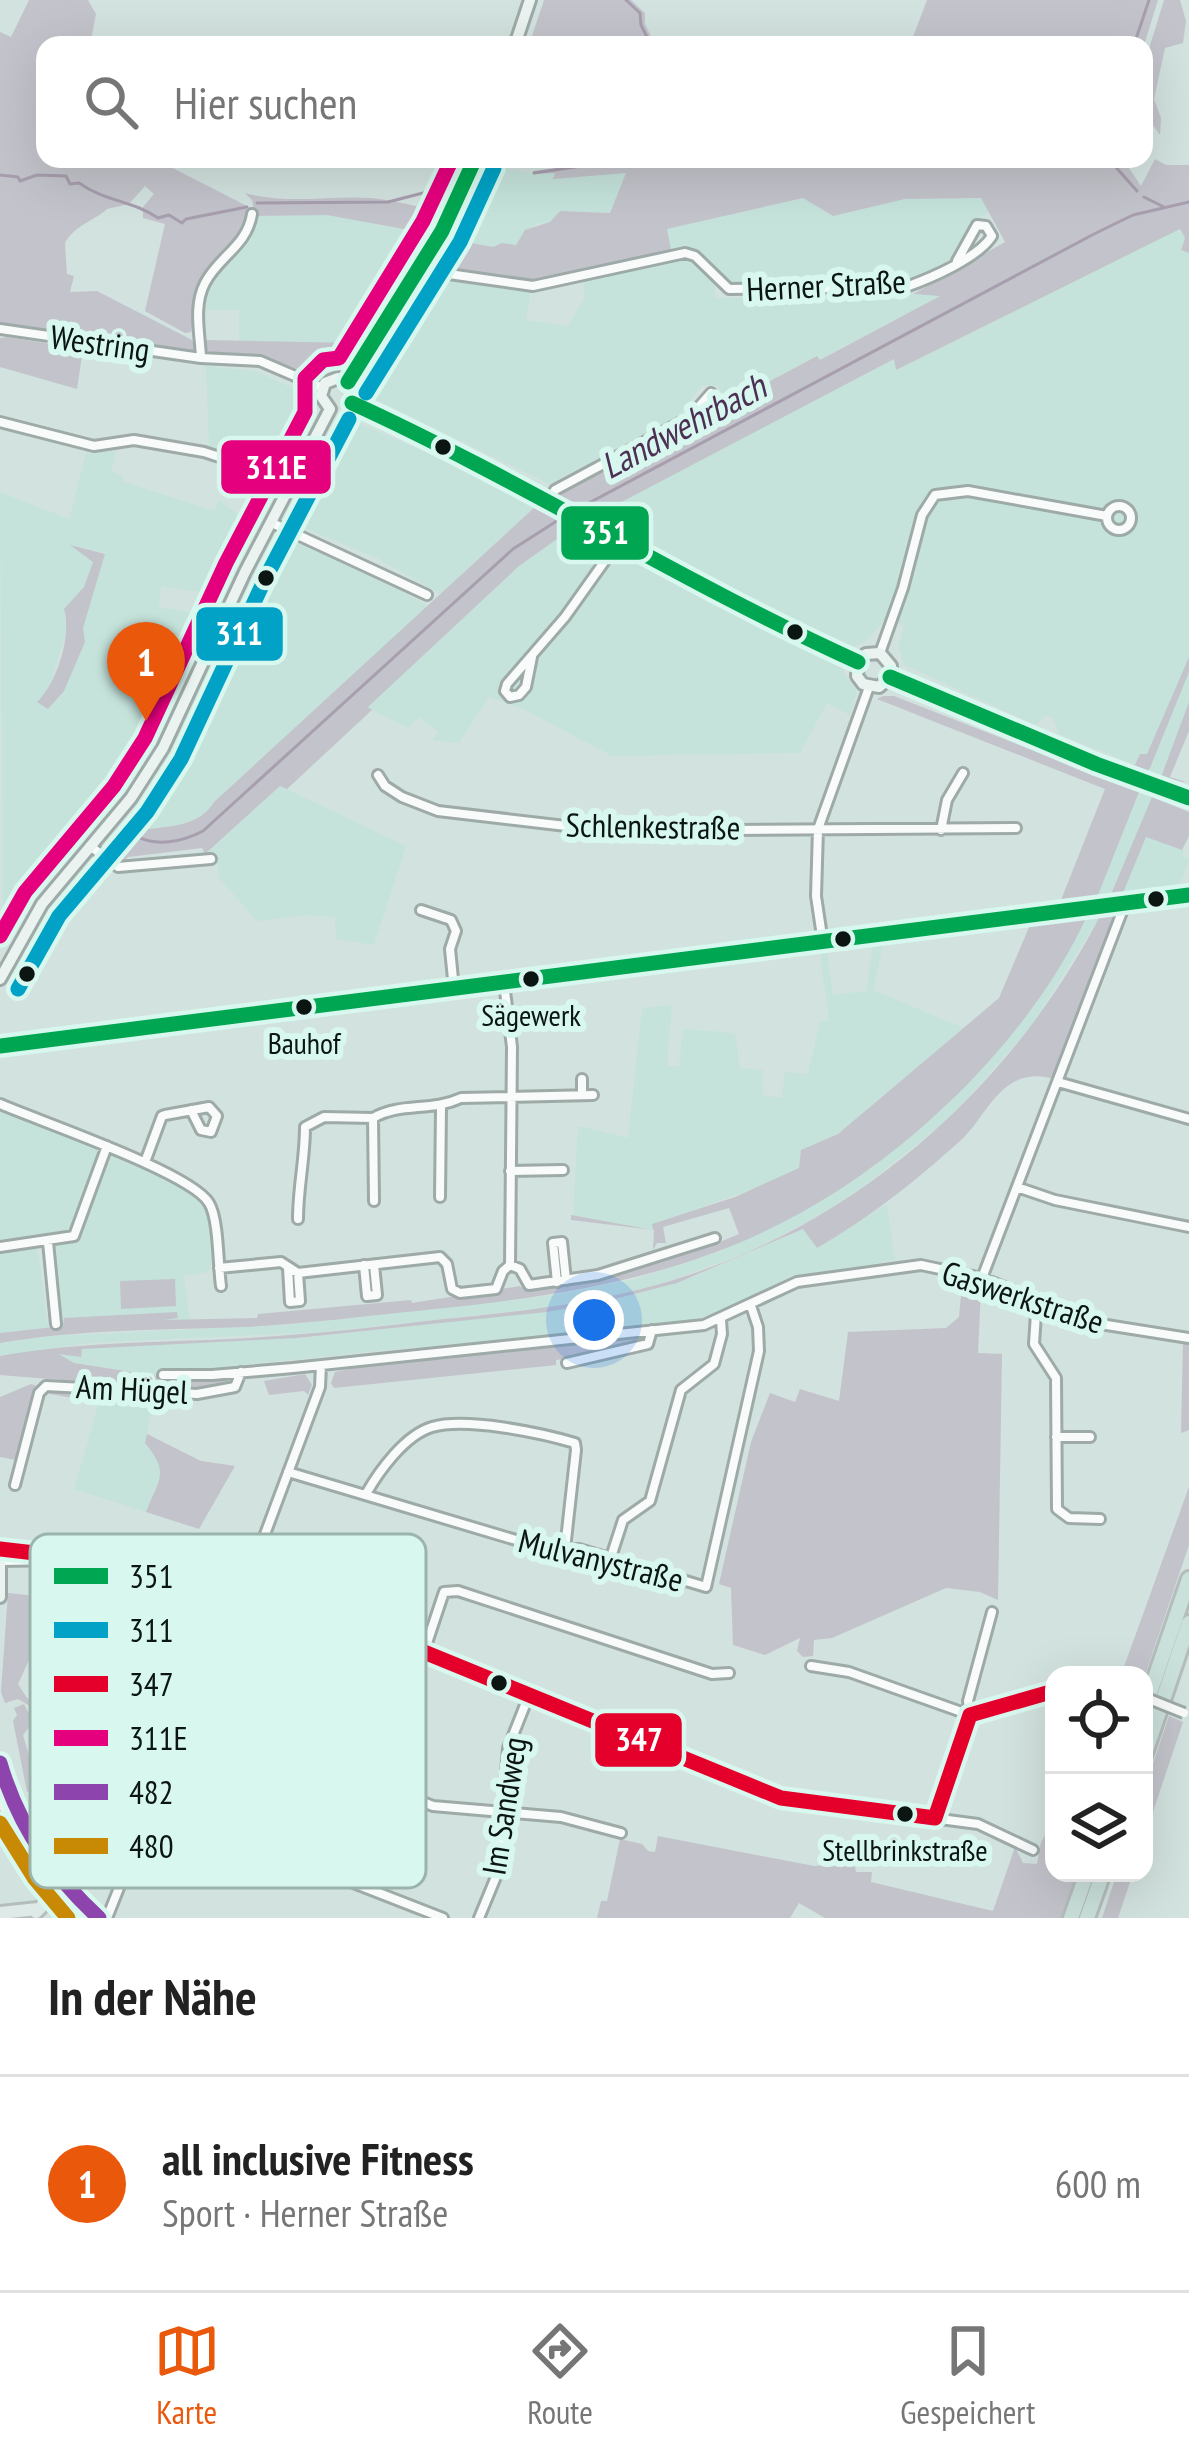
<!DOCTYPE html>
<html lang="de">
<meta charset="utf-8">
<style>
body{margin:0;font-family:"PT Sans Narrow",sans-serif;background:#f2f2f2;color:#222}
.controls{position:absolute;right:36px;bottom:36px;display:grid;overflow:hidden;border-radius:24px;box-shadow:0 12px 48px #0002}
.controls button{width:108px;height:108px;display:grid;place-items:center;padding:0;border:0;border-bottom:3px solid #e0e0e0;background:#fff;color:#222;font:60px sans-serif}
.you{position:absolute;left:594px;top:1320px;width:42px;height:42px;margin:-30px;border:9px solid #fff;border-radius:50%;background:#1a73e8;box-shadow:0 0 0 18px #1a73e833}
.badge{display:grid;place-items:center;width:78px;height:78px;border-radius:50%;background:#ea580c;color:#fff;font-size:39px;font-weight:700}
.pin{position:absolute;translate:-50% -99px;filter:drop-shadow(0 3px 6px #0008)}
.pin::after{content:'';position:absolute;top:63px;width:42px;height:36px;background:inherit;clip-path:polygon(0 0,100% 0,50% 100%)}
.list{margin:0;padding:0;list-style:none}
h2{display:flex;justify-content:space-between;align-items:center;height:156px;margin:0;padding:0 48px;font-size:51px}
h2 small{font-size:39px;font-weight:400;color:#767676}
.list li{display:grid;grid-template-columns:78px 1fr auto;gap:36px;align-items:center;box-sizing:border-box;height:216px;padding:0 48px;border-top:3px solid #e0e0e0}
.list b{display:block;font-size:45px;white-space:nowrap}
.list p{margin:0;font-size:39px;white-space:nowrap;color:#767676}
.list em{font-size:39px;font-style:normal;color:#767676}
.icon{flex:none;width:66px;height:66px;fill:none;stroke:currentColor;stroke-width:2;stroke-linecap:round;stroke-linejoin:round}
.map{position:relative;flex:none;width:1189px;height:1918px;overflow:hidden}
.search{position:absolute;background:#fff;box-shadow:0 12px 48px #0002;left:36px;right:36px;top:36px;height:132px;display:flex;align-items:center;gap:30px;box-sizing:border-box;padding:0 42px;border-radius:24px;color:#767676;font-size:45px}
.sheet{height:372px;background:#fff}
nav{display:flex;justify-content:space-around;align-items:center;box-sizing:border-box;height:168px;border-top:3px solid #e0e0e0;background:#fff;font-size:33px;color:#767676}
nav a{display:grid;justify-items:center;gap:6px}
nav .on{color:#ea580c}
.map>svg:first-child{display:block}
.built{fill:#c5e3db;fill-rule:evenodd}
.green{fill:#c3c3cb}
.lines{fill:none;stroke-linecap:round;stroke-linejoin:round}
.stream{stroke:#a79eae;stroke-width:3}
.minor-casing{stroke:#9eaaa7;stroke-width:14}
.secondary-casing{stroke:#9eaaa7;stroke-width:16}
.primary-casing{stroke:#b5bdbb;stroke-width:18}
.motorway-casing{stroke:#b5bdbb;stroke-width:20}
.minor{stroke:#f8fbfa;stroke-width:8}
.secondary{stroke:#ebf3f1;stroke-width:10}
.primary{stroke:#ddeae8;stroke-width:12}
.motorway{stroke:#cae0db;stroke-width:14}
.minor-bridge-casing{stroke:#9eaaa7;stroke-width:14;stroke-linecap:butt}
.minor-bridge{stroke:#f8fbfa;stroke-width:8}
.bus-1-casing{stroke:#d8f7ee;stroke-width:24}
.bus-2-casing{stroke:#d8f7ee;stroke-width:24}
.bus-3-casing{stroke:#d8f7ee;stroke-width:24}
.bus-4-casing{stroke:#d8f7ee;stroke-width:24}
.bus-5-casing{stroke:#d8f7ee;stroke-width:24}
.bus-6-casing{stroke:#d8f7ee;stroke-width:24}
.bus-1{stroke:#00a651;stroke-width:15}
.bus-2{stroke:#01a2c5;stroke-width:15}
.bus-3{stroke:#e4002b;stroke-width:15}
.bus-4{stroke:#e5007d;stroke-width:15}
.bus-5{stroke:#8e44ad;stroke-width:15}
.bus-6{stroke:#c88904;stroke-width:15}
.bus-dot{fill:#0b1613;stroke:#d8f7ee;stroke-width:4.5}
.labels{text-anchor:middle;stroke-width:12;stroke-linejoin:round;paint-order:stroke}
.bus-label{font-size:30px;fill:#0b1613;stroke:#d8f7ee}
.street-label{font-size:33px;fill:#0b1613;stroke:#d8f7ee}
.water-label{font-size:36px;font-style:italic;fill:#4c2f54;stroke:#d8f7ee}
.key{fill:#d8f7ee;stroke:#9ab4ac;stroke-width:3}
.key-label{font-size:33px;fill:#0b1613}
.line-badge{stroke:#d8f7ee;stroke-width:4.5}
.badge-label{font-size:33px;text-anchor:middle;font-weight:bold;fill:#fff}
</style>
<div class="map">
<svg width="1189" height="1918" viewBox="0 0 1189 1918">
<rect width="100%" height="100%" fill="#d2e2de"/>
<path class="built" d="M485,166L534,174L556,173L555,178L628,173L610,213L560,211L550,222L536,224L517,245L494,247L451,239Z
M803,198L833,216L905,199L982,198L989,212L971,222L950,260L907,282L728,285L698,253L688,248L671,250L666,229Z
M327,215L425,233L358,343L239,341V310H203L207,286L251,235L255,216Z
M1181,228L1185,238L1181,250L1189,253V657L1147,755L1136,765L1059,734L1053,718L1046,715L1036,725L904,665L898,647L904,626L886,619L865,642L856,645L843,672L857,691L850,715L827,703L800,753L612,756L527,711L489,697L459,743L433,740L438,732L419,717L409,728L367,708L519,566L574,527L834,388L895,358L897,369Z
M684,256L692,259L714,284L715,298L943,294L819,360L816,356L760,386H747L725,398L717,385L702,386L677,417L549,484L367,395V381L429,276L531,290L526,320L568,326L585,297L583,280Z
M206,366L256,371L305,394L313,415L290,469L209,446Z
M353,421L464,468L536,506L440,594L379,559L292,523L289,515L335,431Z
M116,451L111,471L123,476L124,482L215,511L219,500L254,527L218,595L161,586L159,607L208,615L197,640L178,632L169,651L188,661L163,721L132,775L44,881L3,947L0,492L69,519L86,453ZM73,546L105,553L83,628L47,709L48,692L67,630L64,609L84,587L93,561Z
M283,537L369,573L428,606L214,802L205,815L177,826L148,829L130,815L143,799L146,800L175,753L262,563L275,540Z
M1189,672V702L1161,777L1147,772Z
M280,786L406,846L374,945L336,939L335,917L308,915L257,921L219,878L217,864L209,851Z
M1139,792L1152,797L1137,836L1109,899L1095,900Z
M1146,837L1184,849L1182,856L1189,859L1179,887L1122,894Z
M1102,913L1031,1026L954,1114L863,1187L813,1219L748,1252L663,1283L579,1304L321,1332L89,1343L0,1356V1343L49,1336L287,1325L550,1296L632,1280L719,1252L787,1220L854,1180L943,1109L1029,1010L1088,914Z
M883,944L873,990L963,1028L838,1134L801,1150L799,1168L775,1181L653,1224L655,1230L573,1216L578,1126L628,1138L642,1008L672,1005L667,1066H679L683,1029L735,1033L740,1068L762,1070L763,1095L782,1098L785,1072L808,1074L820,1021H829L820,953L827,952L833,995L866,991L873,946Z
M0,1111L96,1148L99,1155L73,1227L59,1234L33,1237L39,1257L48,1328L0,1333Z
M112,1154L200,1198L208,1211L214,1258L208,1272L184,1276L190,1320L60,1326L51,1252L56,1245L70,1241L80,1233Z
M887,1204L895,1260L802,1276L725,1313L673,1323L440,1345L439,1348L418,1351L416,1347L195,1370L165,1369L163,1377L70,1363L58,1354L80,1356L81,1349L153,1344L304,1338L594,1304L695,1276L804,1229L818,1247Z
M154,1401L145,1443L161,1462L162,1470L146,1512L74,1489L99,1402Z"/>
<path class="green" d="M29,0H88L96,14L90,45H45V159H155L247,206L245,231L201,283L191,332L185,333L145,311L165,224L143,218V207L154,194L145,186L129,204L107,209C94,221 75,225 65,243L67,274L74,276L70,292L97,291L190,339L197,345L198,353L0,324V32L11,37Z
M544,0H631L645,13V24L655,45H529Z
M927,0H1158L1144,45H910Z
M1164,0H1180L1186,21L1183,43L1165,48L1154,99L1161,118L1160,135L1144,113V65Z
M622,159H1123L1141,186L1155,159L1166,165H1189V253L1181,250L1185,238L1180,229L896,370L894,359L574,527L519,566L368,707L372,710L287,789L280,786L205,854L202,848L128,857L123,863L109,858L102,849L114,835L120,838L136,820L149,829C174,826 200,825 214,802L536,506L817,356L820,360L940,296L913,294L1005,242L981,198L905,199L833,216L803,198L667,229L671,250L535,282L448,270L437,263L451,239L493,247L502,243L516,245L525,230L550,222L560,211L610,213L626,173L553,179L555,173L534,174L533,171Z
M245,193C288,205 330,195 371,198C394,200 414,206 438,211L425,233L327,215L255,216L252,200Z
M7,337L83,349L77,389L0,367V338Z
M205,340L358,343C320,395 303,364 255,356C239,353 222,354 205,354Z
M70,545L105,554L83,628L85,642L64,691L48,709L37,702C57,683 72,635 64,609L84,587L93,562Z
M1189,657V672L1150,768L1147,772L1116,760L1135,765L1140,754H1147Z
M883,696H894L1139,792L1096,900L1059,905L1105,789L877,699Z
M1189,702V731L1170,777L1186,782H1183L1161,777Z
M1152,797L1189,812V836L1182,850L1146,837L1123,893L1179,887L1177,890L1109,899Z
M1088,914C1051,995 988,1070 921,1128C767,1261 622,1290 426,1310C366,1316 306,1324 245,1327C163,1330 81,1329 0,1343V1333L63,1326L64,1318L177,1312L178,1318L164,1320L257,1318L258,1314L411,1300L412,1303L520,1286L525,1289C598,1278 673,1263 739,1234L729,1208L663,1227L666,1243H657L653,1250L654,1230L571,1220V1215L653,1230L652,1224L735,1197L799,1168L801,1150L838,1134L999,998L1030,925Z
M1101,914L1114,913V922L1053,1079C1039,1074 1021,1076 1009,1085C989,1099 978,1125 960,1141C913,1183 872,1216 817,1248L803,1229L677,1283L603,1302L547,1312L297,1338L82,1349L81,1357L59,1354L74,1363L189,1381H233L232,1384L196,1391L0,1375V1356C88,1340 175,1343 263,1337C324,1333 384,1326 444,1319C517,1312 589,1304 660,1284C851,1230 1011,1090 1101,914Z
M175,1279L176,1306L121,1309L120,1281Z
M962,1284L981,1288L978,1353L1002,1354L998,1600L980,1592L946,1588L832,1638L814,1640L813,1656L803,1657L797,1651L800,1638L765,1655L733,1645L731,1588L719,1584L751,1442L770,1393L795,1402L800,1389L839,1401L848,1332L946,1328L959,1317Z
M648,1336L647,1343L608,1354L556,1360V1365L334,1388L331,1383L335,1372L359,1367Z
M1183,1341L1189,1343V1430L1181,1433Z
M305,1374L312,1385L308,1395L304,1391L269,1395L264,1381Z
M31,1384L37,1386L16,1460L0,1457V1397Z
M53,1390L156,1397L154,1401C119,1408 81,1400 46,1393Z
M147,1434L201,1461L235,1466L199,1529L146,1512C159,1478 170,1473 145,1443Z
M1189,1487V1545L1144,1678V1675H1121Z
M63,1569L86,1575L76,1616L82,1634L55,1623L45,1626L18,1684L27,1698L40,1706L33,1708L18,1699L5,1703L1,1692L8,1593L56,1598Z
M24,1704L28,1712L42,1711L23,1735L31,1762L32,1790L27,1792L13,1721L17,1715L14,1708Z
M1169,1716L1183,1722L1144,1839V1791Z
M1054,1820V1873H1077L1061,1918H825L799,1903L790,1918H597L601,1901H607L620,1839L642,1844L648,1851L655,1852L658,1836L814,1866L854,1862L856,1872H872L871,1882L993,1911L1015,1847L1023,1863L1037,1864L1041,1842Z
M1117,1873H1133L1118,1918H1102Z"/>
<g class="lines">
<path class="stream" d="M626,0L640,13L641,25L651,45
M1134,45L1149,0
M1088,159L1095,161
M1114,165L1137,191
M534,173L629,159
M0,175L18,177L20,181L37,175L66,176L70,184L79,183C106,202 132,200 158,218L169,215L182,223L186,219L247,207
M1144,197L1164,207
M257,203L388,202L450,186
M572,512L1094,234L1133,215L1189,202
M136,836C156,847 182,842 203,831L513,549L563,517"/>
<defs>
<path id="minor" d="M423,263L442,273L533,286L685,253L695,256L729,289L906,287C931,278 978,258 992,236L986,226L977,225L957,261
M0,329L201,358L260,361L323,388
M201,358C200,333 193,306 205,283C219,256 247,246 252,214
M0,422L94,446L134,440L204,452L293,481
M549,499L555,490L689,418L711,393
M1107 518a12 12 0 1 1 24 0a12 12 0 1 1-24 0Z
M272,523L427,595
M880,653L903,588L922,515L935,495L968,491L1107,516
M532,657L526,687L519,695L510,697L505,691L507,684L565,617L619,541
M378,775L385,786L402,797L438,811L609,831L1016,828
M941,830L947,800L963,773
M90,846L118,867L211,859
M421,910L451,920L456,931L450,949L454,989
M823,943L816,896L818,829L869,687
M504,983L512,1047L510,1265
M0,1046L1189,895
M1058,1082L1189,1119
M582,1095V1079
M0,1104C39,1121 192,1173 209,1203C219,1219 218,1266 221,1286
M145,1162L162,1116L165,1115L209,1107L217,1116L211,1132L201,1130L191,1110
M510,1171L563,1170
M1017,1187L1055,1200L1189,1227
M440,1197L441,1108
M374,1201L373,1118C401,1102 431,1112 461,1098L593,1095
M298,1219C298,1187 305,1159 305,1127L324,1117L373,1118
M48,1242L56,1324
M0,1247L74,1236L107,1146
M364,1265L367,1296L377,1295L374,1265
M219,1268L281,1262L298,1273L440,1257L447,1264L452,1289L460,1293L496,1289L503,1271L510,1265L520,1269L529,1285L598,1275L715,1238
M288,1268L290,1302L300,1301L298,1273
M982,1278L1125,904
M557,1282L553,1243L562,1242L566,1280
M1037,1298L1034,1344L1056,1378L1057,1509L1069,1518L1100,1519
M567,1363L648,1344L652,1330
M163,1375H212L293,1368L704,1325L797,1282L921,1265L982,1278L1094,1323L1189,1338
M1056,1437H1090
M288,1472L536,1546L579,1549L706,1587L759,1351L758,1327L751,1306
M15,1485L39,1393L46,1386L197,1394L235,1387L241,1372
M366,1494C379,1471 405,1435 432,1427C466,1417 541,1433 575,1443L576,1450L565,1549
M0,1549L52,1555L163,1582L323,1631L424,1652L781,1798L978,1824L1033,1850
M611,1557L623,1520L650,1501L681,1390L714,1364L722,1334L721,1320
M0,1561L60,1560
M424,1652L444,1592L458,1591L712,1674L729,1673
M811,1666L849,1672L970,1715L968,1701L992,1612
M190,1710L433,1806L561,1817L621,1833
M935,1817L970,1715L1054,1691
M144,1823L320,1870L443,1918
M78,1858L97,1813L65,1731L95,1654L81,1621L94,1566
M107,1918L190,1710L231,1611L243,1593L320,1387L321,1365
M479,1918L498,1872L508,1748L529,1695"/>
<path id="secondary" d="M515,45L530,0
M348,382L442,231L475,159
M352,403C527,478 683,588 858,662
M330,409L321,396L325,383L338,378L348,382
M858,662L857,676L863,684L879,687L890,677
M858,662L866,654L880,653L891,666L890,677
M890,677L1096,764L1189,798
M0,979L42,904L131,798L163,748L245,572L330,409
M0,1550V1597
M0,1763C13,1820 55,1880 99,1918
M0,1799L30,1854L81,1918"/>
<path id="primary" d="M36,1912L57,1891
M0,1913L38,1909"/>
<path id="motorway" d="M1144,1710L1189,1579
M1144,1756L1189,1623
M1071,1918L1087,1873
M1087,1918L1103,1873"/>
</defs>
<use href="#minor" class="minor-casing"/>
<use href="#secondary" class="secondary-casing"/>
<use href="#primary" class="primary-casing"/>
<use href="#motorway" class="motorway-casing"/>
<use href="#minor" class="minor"/>
<use href="#secondary" class="secondary"/>
<use href="#primary" class="primary"/>
<use href="#motorway" class="motorway"/>
<defs>
<path id="minor-bridge" d="M1144,1697L1184,1713"/>
</defs>
<use href="#minor-bridge" class="minor-bridge-casing"/>
<use href="#minor-bridge" class="minor-bridge"/>
<defs>
<path id="bus-1" d="M348,382L442,231L475,159
M352,403C525,482 685,584 858,662
M890,677L1096,764L1189,798
M0,1046L1189,895"/>
<path id="bus-2" d="M366,393L460,242L494,168
M18,989L59,916L147,812L181,759L264,581L349,419"/>
<path id="bus-3" d="M0,1549L52,1555L163,1582L323,1631L424,1652L781,1798L935,1818
M935,1818L970,1715L1054,1691"/>
<path id="bus-4" d="M0,936L25,892L114,786L145,738L226,563L305,412V378L323,360L339,358L423,221L452,159"/>
<path id="bus-5" d="M0,1763C18,1825 52,1875 99,1918"/>
<path id="bus-6" d="M0,1823L35,1879L68,1918"/>
</defs>
<use href="#bus-1" class="bus-1-casing"/>
<use href="#bus-2" class="bus-2-casing"/>
<use href="#bus-3" class="bus-3-casing"/>
<use href="#bus-4" class="bus-4-casing"/>
<use href="#bus-5" class="bus-5-casing"/>
<use href="#bus-6" class="bus-6-casing"/>
<use href="#bus-1" class="bus-1"/>
<use href="#bus-2" class="bus-2"/>
<use href="#bus-3" class="bus-3"/>
<use href="#bus-4" class="bus-4"/>
<use href="#bus-5" class="bus-5"/>
<use href="#bus-6" class="bus-6"/>
</g>
<g class="bus-dot">
<circle cx="443" cy="447" r="10"/>
<circle cx="266" cy="578" r="10"/>
<circle cx="795" cy="632" r="10"/>
<circle cx="1156" cy="899" r="10"/>
<circle cx="843" cy="939" r="10"/>
<circle cx="27" cy="974" r="10"/>
<circle cx="531" cy="979" r="10"/>
<circle cx="304" cy="1007" r="10"/>
<circle cx="499" cy="1683" r="10"/>
<circle cx="905" cy="1814" r="10"/>
</g>
<g class="labels">
<g class="bus-label">
<text x="531" y="1026">Sägewerk</text>
<text x="304" y="1054">Bauhof</text>
<text x="905" y="1861">Stellbrinkstraße</text>
</g>
<g class="street-label">
<text transform="translate(826 285) rotate(-3)" y="12">Herner Straße</text>
<text transform="translate(100 343) rotate(8)" y="12">Westring</text>
<text transform="translate(653 826) rotate(1)" y="12">Schlenkestraße</text>
<text transform="translate(1023 1297) rotate(18)" y="12">Gaswerkstraße</text>
<text transform="translate(132 1389) rotate(3)" y="12">Am Hügel</text>
<text transform="translate(601 1560) rotate(14)" y="12">Mulvanystraße</text>
<text transform="translate(504 1806) rotate(-81)" y="12">Im Sandweg</text>
</g>
<g class="water-label">
<text transform="translate(683 426) rotate(-28)" y="13">Landwehrbach</text>
</g>
</g>
<rect x="30" y="1534" width="396" height="354" rx="18" class="key"/>
<rect x="54" y="1568" width="54" height="16" fill="#00a651"/>
<rect x="54" y="1622" width="54" height="16" fill="#01a2c5"/>
<rect x="54" y="1676" width="54" height="16" fill="#e4002b"/>
<rect x="54" y="1730" width="54" height="16" fill="#e5007d"/>
<rect x="54" y="1784" width="54" height="16" fill="#8e44ad"/>
<rect x="54" y="1838" width="54" height="16" fill="#c88904"/>
<g class="key-label">
<text x="129" y="1588">351</text>
<text x="129" y="1642">311</text>
<text x="129" y="1696">347</text>
<text x="129" y="1750">311E</text>
<text x="129" y="1804">482</text>
<text x="129" y="1858">480</text>
</g>
<g class="line-badge">
<rect x="219" y="438" width="114" height="58" rx="12" fill="#e5007d"/>
<rect x="559" y="504" width="92" height="58" rx="12" fill="#00a651"/>
<rect x="194" y="605" width="91" height="58" rx="12" fill="#01a2c5"/>
<rect x="593" y="1711" width="91" height="58" rx="12" fill="#e4002b"/>
</g>
<g class="badge-label">
<text x="276" y="479">311E</text>
<text x="605" y="544">351</text>
<text x="239" y="645">311</text>
<text x="639" y="1751">347</text>
</g>
</svg>
<div class="controls">
<button><svg class="icon" aria-label="locate" viewBox="0 0 24 24"><circle cx="12" cy="12" r="6"/><path d="M12 2v4M12 18v4M2 12h4M18 12h4"/></svg></button>
<button><svg class="icon" aria-label="layers" viewBox="0 0 24 24"><path d="M12 4l9 5-9 5-9-5zM3 14l9 5 9-5"/></svg></button>
</div>
<div class="you"></div>
<div class="pin badge" style="left:146px;top:721px">1</div>
<div class="search"><svg class="icon" aria-label="search" viewBox="0 0 24 24"><circle cx="10" cy="10" r="6"/><path d="M15 15l6 6"/></svg>Hier suchen</div>
</div>
<section class="sheet">
<h2>In der Nähe<small></small></h2>
<ul class="list">
<li><span class="badge">1</span><div><b>all inclusive Fitness</b><p>Sport · Herner Straße</p></div><em>600 m</em></li>
</ul>
</section>
<nav>
<a class="on"><svg class="icon" aria-label="map" viewBox="0 0 24 24"><path d="M3 6l6-2 6 2 6-2v14l-6 2-6-2-6 2zM9 4v14M15 6v14"/></svg>Karte</a>
<a><svg class="icon" aria-label="directions" viewBox="0 0 24 24"><path d="M12 3l9 9-9 9-9-9zM9 14v-3h6M13 9l2 2-2 2"/></svg>Route</a>
<a><svg class="icon" aria-label="saved" viewBox="0 0 24 24"><path d="M7 4h10v16l-5-4-5 4z"/></svg>Gespeichert</a>
</nav>
